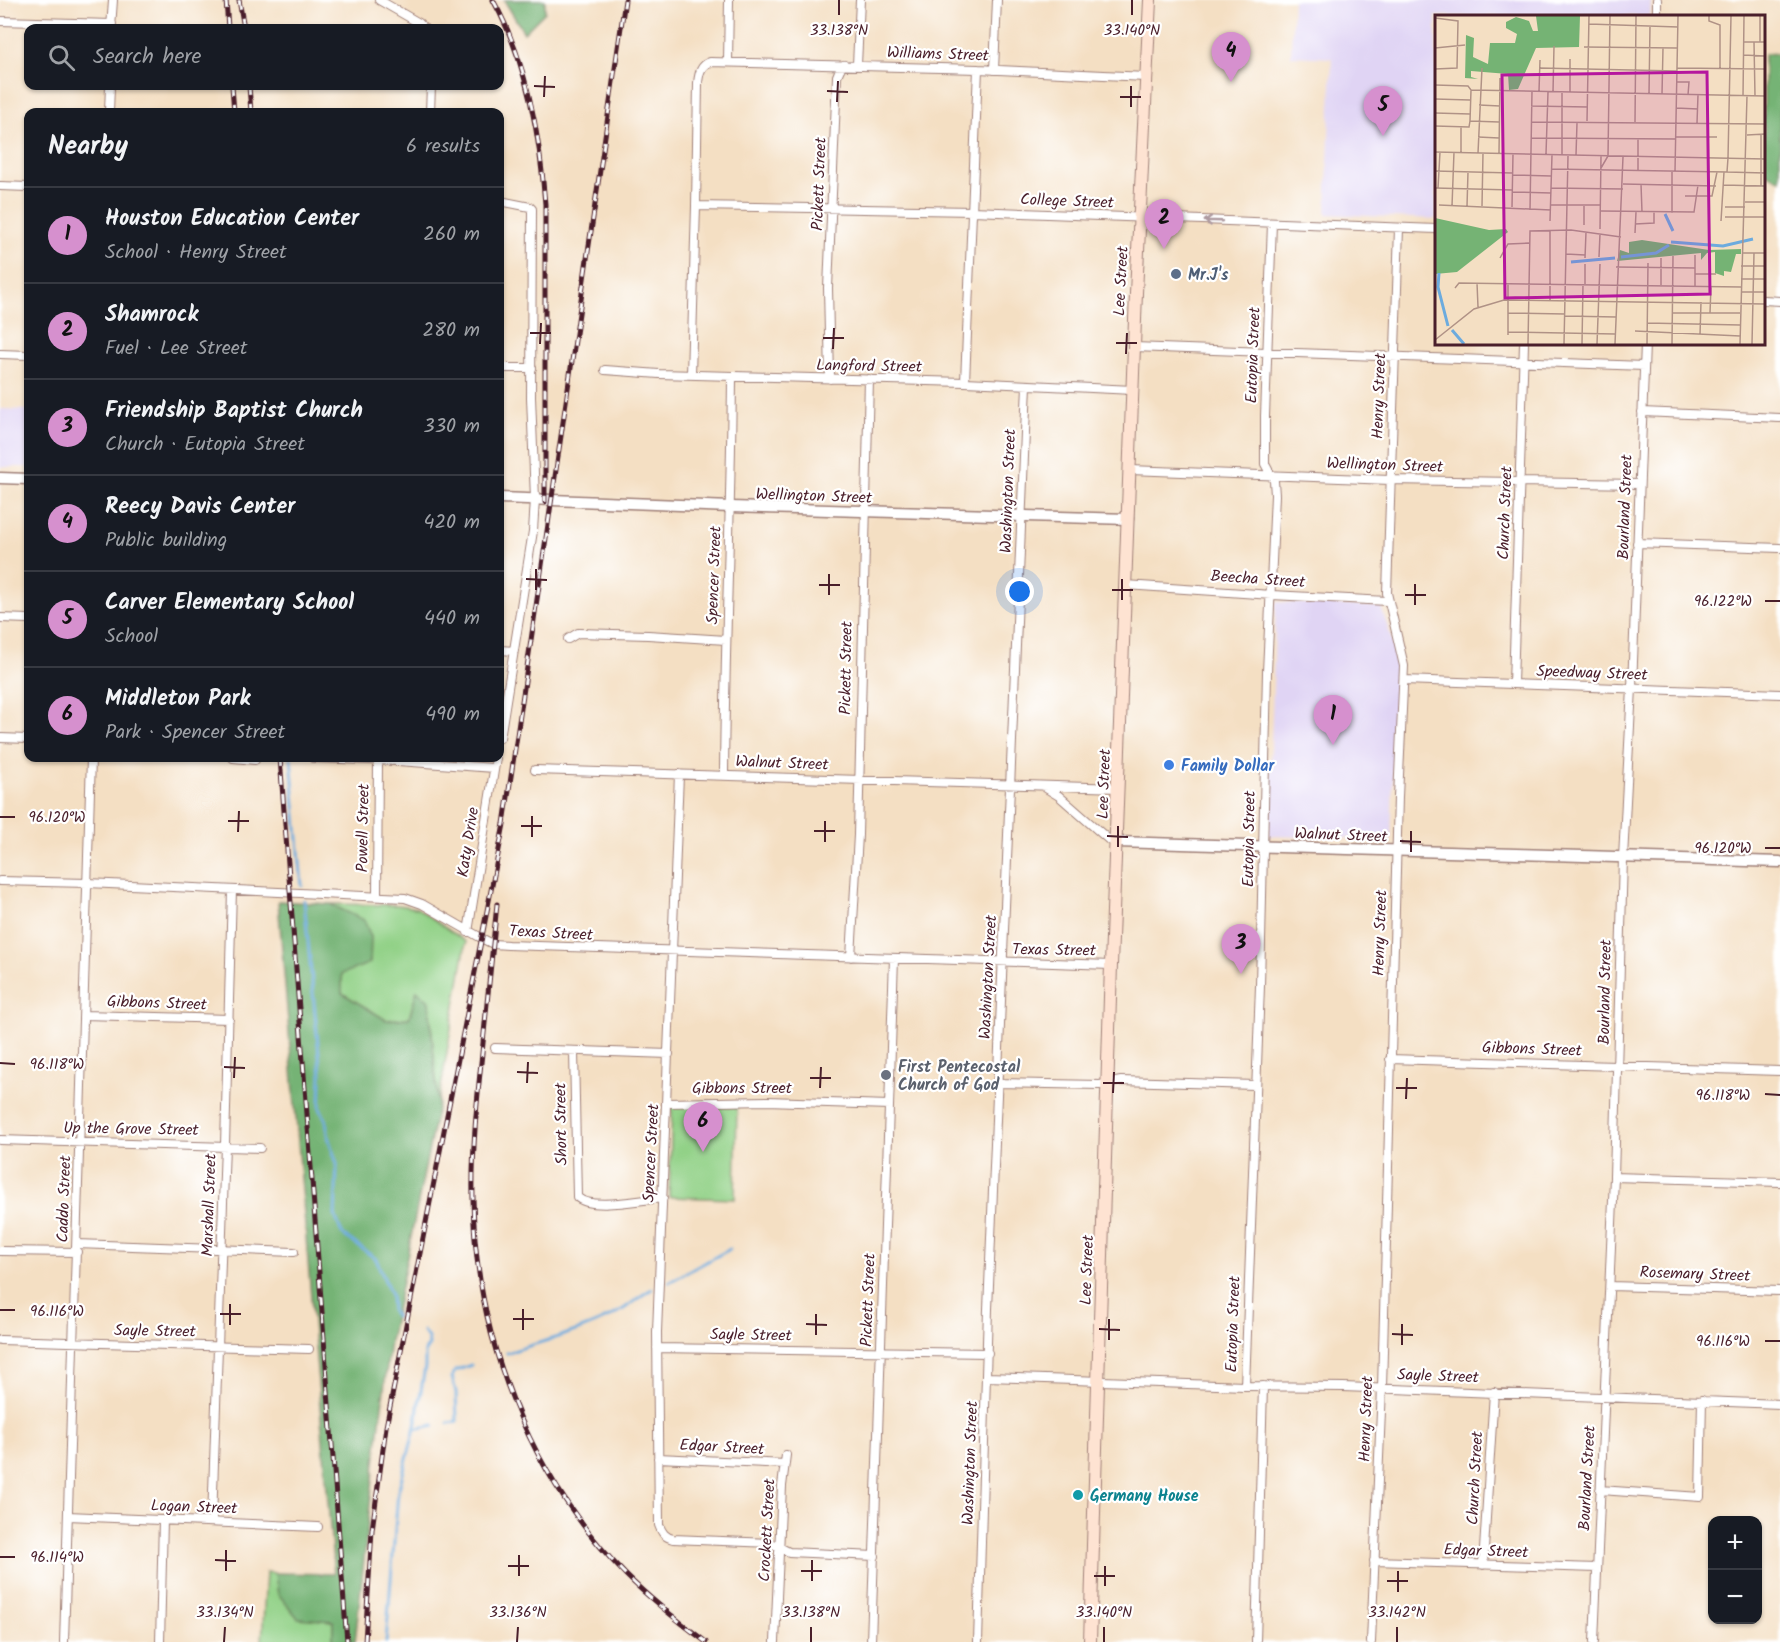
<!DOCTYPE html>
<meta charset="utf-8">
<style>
body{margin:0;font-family:Kalam,sans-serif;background:#242831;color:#f1f3f6}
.controls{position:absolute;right:18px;bottom:18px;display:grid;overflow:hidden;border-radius:12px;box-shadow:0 2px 4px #0004}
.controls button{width:54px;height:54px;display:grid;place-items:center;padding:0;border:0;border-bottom:2px solid #363941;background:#171b24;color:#f1f3f6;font:30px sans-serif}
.you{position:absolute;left:1020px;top:592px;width:21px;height:21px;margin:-15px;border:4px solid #fff;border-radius:50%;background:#1a73e8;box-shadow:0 0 0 9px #1a73e833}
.badge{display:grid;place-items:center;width:39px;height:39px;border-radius:50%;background:#d690ce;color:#111;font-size:20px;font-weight:700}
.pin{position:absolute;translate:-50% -50px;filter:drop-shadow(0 2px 3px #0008)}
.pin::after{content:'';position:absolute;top:32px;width:21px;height:18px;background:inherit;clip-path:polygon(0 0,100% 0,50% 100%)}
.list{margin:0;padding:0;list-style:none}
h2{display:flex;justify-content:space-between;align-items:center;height:78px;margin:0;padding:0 24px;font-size:26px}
h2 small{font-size:20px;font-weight:400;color:#9ea1a6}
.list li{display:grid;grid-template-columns:39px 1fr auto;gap:18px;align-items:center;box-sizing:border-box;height:96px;padding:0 24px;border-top:2px solid #363941}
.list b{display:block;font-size:22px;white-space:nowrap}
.list p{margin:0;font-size:20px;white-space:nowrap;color:#9ea1a6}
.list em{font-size:20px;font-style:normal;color:#9ea1a6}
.icon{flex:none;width:33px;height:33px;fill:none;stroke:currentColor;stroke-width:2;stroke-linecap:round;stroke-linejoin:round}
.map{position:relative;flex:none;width:1780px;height:1642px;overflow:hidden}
.search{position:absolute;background:#171b24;box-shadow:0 2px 4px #0004;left:24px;top:24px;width:480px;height:66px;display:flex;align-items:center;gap:15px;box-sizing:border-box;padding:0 21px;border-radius:12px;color:#9ea1a6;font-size:22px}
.panel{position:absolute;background:#171b24;box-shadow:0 2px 4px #0004;left:24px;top:108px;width:480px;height:654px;border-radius:12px}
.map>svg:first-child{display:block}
.built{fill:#e0d4f4}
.green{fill:#92d187;stroke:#6e7859;stroke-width:1.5}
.forest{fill:#75b374;stroke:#606950;stroke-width:1.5}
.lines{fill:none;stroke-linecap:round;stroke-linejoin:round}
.stream{stroke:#6cabde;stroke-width:3}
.minor-casing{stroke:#9f7f77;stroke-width:10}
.tertiary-casing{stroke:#9f7f77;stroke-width:13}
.secondary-casing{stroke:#9f7f77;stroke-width:14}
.minor{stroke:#fff;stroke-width:8}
.tertiary{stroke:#fff;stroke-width:10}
.secondary{stroke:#fee3d2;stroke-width:12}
.rail-casing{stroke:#4a1f2b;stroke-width:5}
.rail{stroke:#fff;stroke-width:3;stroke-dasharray:9;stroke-linecap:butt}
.oneway{stroke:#ae9aa0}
.ticks{fill:none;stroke:#4a1f2b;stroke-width:2}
.service-dot{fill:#5c6f8a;stroke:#fff;stroke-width:2}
.shop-dot{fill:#3f7fe0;stroke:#fff;stroke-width:2}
.worship-dot{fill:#6b7280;stroke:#fff;stroke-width:2}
.culture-dot{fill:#0f9aa8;stroke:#fff;stroke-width:2}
.labels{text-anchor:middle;stroke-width:4.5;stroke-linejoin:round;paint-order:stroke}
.street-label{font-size:16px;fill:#4a1f2b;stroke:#fff}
.service-label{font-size:16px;font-weight:bold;fill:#4e5e75;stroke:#fff;text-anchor:start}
.shop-label{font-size:16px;font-weight:bold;fill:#366cbe;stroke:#fff;text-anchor:start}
.worship-label{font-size:16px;font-weight:bold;fill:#5b616d;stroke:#fff;text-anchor:start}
.culture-label{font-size:16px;font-weight:bold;fill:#0d838f;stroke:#fff;text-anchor:start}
.inset-river{fill:none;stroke:#6cabde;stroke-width:3}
.inset-road{fill:none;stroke:#b09286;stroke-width:1.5}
.view{fill:#b5179e;fill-opacity:0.15;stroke:#b5179e;stroke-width:3}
.inset-edge{fill:none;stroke:#4a1f2b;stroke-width:3}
.ticks-label{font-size:15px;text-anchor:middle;fill:#4a1f2b;stroke:#fff;stroke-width:4.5;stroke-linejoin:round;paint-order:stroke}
</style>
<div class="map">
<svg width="1780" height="1642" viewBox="0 0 1780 1642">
<rect width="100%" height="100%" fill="#fff"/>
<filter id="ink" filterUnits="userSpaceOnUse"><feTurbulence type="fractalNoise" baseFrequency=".0167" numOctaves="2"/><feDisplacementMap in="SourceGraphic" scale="12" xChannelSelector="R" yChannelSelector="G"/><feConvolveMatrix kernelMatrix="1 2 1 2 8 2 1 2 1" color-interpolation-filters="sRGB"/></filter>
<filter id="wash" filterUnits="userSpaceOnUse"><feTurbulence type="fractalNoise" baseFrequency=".008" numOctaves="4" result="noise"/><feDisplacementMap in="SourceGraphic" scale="24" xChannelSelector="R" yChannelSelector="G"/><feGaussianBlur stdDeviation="1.35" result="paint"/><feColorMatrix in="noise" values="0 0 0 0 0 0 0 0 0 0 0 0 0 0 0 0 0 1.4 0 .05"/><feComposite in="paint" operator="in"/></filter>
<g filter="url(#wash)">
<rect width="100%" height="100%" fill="#f4dfc3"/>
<path class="built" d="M1293,0H1651L1650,16H1436V219L1326,214L1332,58L1291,56Z
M0,409L28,410V467H0Z
M1276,602L1381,607L1397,655L1391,839L1268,836Z"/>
<path class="green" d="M330,904L398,905L417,908L466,942L438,1104L429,1001L409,1018L386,1020L341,993L342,974Z
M672,1106L737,1107L735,1199L669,1197Z
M266,1572L275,1573L278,1594L333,1621V1642H262Z"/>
<path class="forest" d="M504,0H545V12L524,33Z
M1780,53V180L1764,172V54Z
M278,901L330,904L364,920L371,937L370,963L342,974V993L386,1020L409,1018L417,990L429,1001L438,1104L390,1341L370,1504L355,1642H333V1621L298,1618L278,1594L275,1573L334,1574Z"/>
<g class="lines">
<path class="stream" d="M291,758L302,886
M304,900L321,1075L320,1108L326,1120L329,1140L337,1164L335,1215L342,1234L376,1259L391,1295L392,1311L396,1317
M669,1282L730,1249
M507,1353C543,1341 584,1331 617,1313C629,1307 639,1296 652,1289
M448,1423L457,1422L456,1392L452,1377L455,1371L471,1365
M414,1429L434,1425
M386,1642L398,1492L414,1432L425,1367V1351L429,1345L428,1338L423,1331"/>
</g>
</g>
<g filter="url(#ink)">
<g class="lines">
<defs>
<path id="minor" d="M379,0L419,23L424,28
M1657,16V0
M0,21L112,24
M111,28L113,0
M728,62L729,0
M857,65L860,0
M994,70L997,0
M109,112L110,86
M430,112L431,86
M0,186L28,187
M500,201L530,207L532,209L531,397L535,499L533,531L500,738
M696,206L972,211L1436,229
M1764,300L1780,301
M1134,347L1644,366
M0,354L28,355
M500,368H532
M605,370L659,374L965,382L1133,390
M691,375L696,206L698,83C699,73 701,65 710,62L978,69L1146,77
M830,379L828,288L837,76L840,69L844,65
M965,382L978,69
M1642,412L1780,418
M1130,470L1390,480L1639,484
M1637,543L1780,548
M1126,585L1272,595L1387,601
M0,618L28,619
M568,639L578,633L648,635L726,640
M500,650L514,651
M1404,680L1780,694
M1513,684L1524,344
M0,738L28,739
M233,758L255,760
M313,758L398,761L494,768
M535,770L1119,788
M679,774L657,1332L659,1525C662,1533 665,1537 673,1539L771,1543L789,1552L875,1556
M724,775C725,642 731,509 732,376
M1046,788L1059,796L1109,840L1117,842
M0,881L88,883L405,898L422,904L483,939L493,944L508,945L1111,965
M377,896L378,760
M468,932L496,758
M851,957L858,835L869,379
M84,1015L229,1019
M495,1048L669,1054
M574,1051L577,1197C591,1211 643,1199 663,1198
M1390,1059L1780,1071
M997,1083L1100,1085L1121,1081L1255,1085
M667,1103L767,1101L889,1105
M0,1140L260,1148
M1614,1177L1780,1182
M77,1244L294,1252
M0,1251L77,1252
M1610,1286L1780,1291
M0,1340L309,1349
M657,1348L988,1353
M987,1377L1245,1386L1343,1387L1780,1404
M1245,1386L1260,986L1267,672L1275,495L1274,481L1265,464V416L1272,223
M658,1458L785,1464
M1600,1490L1700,1497L1702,1400
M68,1516L318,1527
M212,1521L225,1145L232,890
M1374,1561L1597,1568
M1483,1565L1494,1392
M64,1642L91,758
M160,1642L163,1520
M775,1642L782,1486L786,1455
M871,1642L894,958
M978,1642L988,1309L1027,385
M1256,1642L1263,1386
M1371,1642L1382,1388L1398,797L1404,666L1387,593L1399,228
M1594,1642L1614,1177L1623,858L1632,688L1645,344"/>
<path id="tertiary" d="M0,478L28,479
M500,498L731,507L1128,519
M1117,842L1780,862"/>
<path id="secondary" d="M1090,1642L1111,965L1136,293L1150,0"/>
</defs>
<use href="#minor" class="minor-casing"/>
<use href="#tertiary" class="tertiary-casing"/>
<use href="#secondary" class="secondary-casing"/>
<use href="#minor" class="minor"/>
<use href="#tertiary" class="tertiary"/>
<use href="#secondary" class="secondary"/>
<defs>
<path id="rail" d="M226,0L228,28
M239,0L244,28
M493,0C527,61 540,135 545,204V502
M232,86L234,112
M249,86L251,112
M280,758L347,1642
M497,904C492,954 487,1004 482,1053C477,1101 472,1150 473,1198C475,1337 528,1475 626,1575C651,1600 678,1621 706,1642
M365,1642L372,1530L386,1427L504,824L625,0"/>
</defs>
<use href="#rail" class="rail-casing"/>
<use href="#rail" class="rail"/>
</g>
<defs><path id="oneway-shaft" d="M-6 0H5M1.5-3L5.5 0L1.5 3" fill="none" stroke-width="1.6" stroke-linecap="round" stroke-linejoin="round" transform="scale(1.5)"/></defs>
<use class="oneway" href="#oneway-shaft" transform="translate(1213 221) rotate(-178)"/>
</g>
<path class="ticks" d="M839,15V0M1132,15V0M534,86L555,87M827,91L848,92M544,97L545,76M1120,97H1141M837,102L838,81M1131,107V86M530,333H551M823,338H844M1116,343H1137M540,344L541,323M833,349L834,328M1126,354L1127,333M526,579L547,580M819,585H840M536,590V569M1112,590H1133M829,595V574M1405,595H1426M1122,600V579M1765,601H1780M1415,605V584M0,817H15M228,821H249M521,826H542M814,831H835M238,832L239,811M1107,836L1128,837M532,837V816M1400,841L1421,842M825,842V821M1118,847V826M1765,848H1780M1411,852V831M0,1063L15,1064M224,1067L245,1068M517,1072L538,1073M234,1078L235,1057M810,1078H831M527,1083L528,1062M1103,1083H1124M820,1088L821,1067M1396,1088H1417M1113,1093L1114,1072M1765,1094L1780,1095M1406,1099L1407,1078M0,1310H15M220,1314H241M513,1319H534M806,1324L827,1325M230,1325V1304M1099,1329L1120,1330M523,1330V1309M1392,1334L1413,1335M816,1335V1314M1109,1340V1319M1765,1341H1780M1402,1345V1324M0,1557H15M215,1560L236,1561M508,1566H529M226,1571V1550M801,1571H822M519,1576V1555M1094,1576H1115M812,1581V1560M1387,1581H1408M1105,1586V1566M1398,1592V1571M224,1642L225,1627M517,1642L518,1627M811,1642V1627M1104,1642V1627M1397,1642V1627"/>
<circle class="service-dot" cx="1176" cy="274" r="6"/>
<circle class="shop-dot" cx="1169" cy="765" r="6"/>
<circle class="worship-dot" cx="886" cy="1075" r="6"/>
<circle class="culture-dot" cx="1078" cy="1495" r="6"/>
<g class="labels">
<g class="street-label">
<text transform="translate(938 53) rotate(2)" y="6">Williams Street</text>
<text transform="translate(818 184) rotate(-88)" y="6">Pickett Street</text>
<text transform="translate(1067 200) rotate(2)" y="6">College Street</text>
<text transform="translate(1120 281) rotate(-87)" y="6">Lee Street</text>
<text transform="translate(1252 355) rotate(-88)" y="6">Eutopia Street</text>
<text transform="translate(869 365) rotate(1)" y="6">Langford Street</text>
<text transform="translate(1378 396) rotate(-88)" y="6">Henry Street</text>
<text transform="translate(1385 464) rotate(2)" y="6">Wellington Street</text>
<text transform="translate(1007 491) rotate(-88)" y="6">Washington Street</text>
<text transform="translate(814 495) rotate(2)" y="6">Wellington Street</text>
<text transform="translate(1624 507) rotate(-88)" y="6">Bourland Street</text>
<text transform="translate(1504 513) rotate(-88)" y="6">Church Street</text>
<text transform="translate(713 575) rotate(-88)" y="6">Spencer Street</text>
<text transform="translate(1258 578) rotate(4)" y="6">Beecha Street</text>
<text transform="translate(845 668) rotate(-89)" y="6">Pickett Street</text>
<text transform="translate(1592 672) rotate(2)" y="6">Speedway Street</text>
<text transform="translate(782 762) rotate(2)" y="6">Walnut Street</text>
<text transform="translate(1103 784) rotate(-88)" y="6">Lee Street</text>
<text transform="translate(362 828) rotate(-89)" y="6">Powell Street</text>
<text transform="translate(1341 834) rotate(2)" y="6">Walnut Street</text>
<text transform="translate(1248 839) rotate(-89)" y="6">Eutopia Street</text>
<text transform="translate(467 842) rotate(-81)" y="6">Katy Drive</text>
<text transform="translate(551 932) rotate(3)" y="6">Texas Street</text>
<text transform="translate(1379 933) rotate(-88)" y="6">Henry Street</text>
<text transform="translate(1054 949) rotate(1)" y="6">Texas Street</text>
<text transform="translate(987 977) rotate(-87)" y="6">Washington Street</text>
<text transform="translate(1604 992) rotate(-89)" y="6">Bourland Street</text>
<text transform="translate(157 1002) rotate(2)" y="6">Gibbons Street</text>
<text transform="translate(1532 1048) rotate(2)" y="6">Gibbons Street</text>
<text x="742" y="1093">Gibbons Street</text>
<text transform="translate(560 1124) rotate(-91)" y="6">Short Street</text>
<text transform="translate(131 1128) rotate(1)" y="6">Up the Grove Street</text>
<text transform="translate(650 1153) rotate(-87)" y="6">Spencer Street</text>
<text transform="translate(63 1199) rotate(-88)" y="6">Caddo Street</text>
<text transform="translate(208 1205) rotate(-88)" y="6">Marshall Street</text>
<text transform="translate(1086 1270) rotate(-88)" y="6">Lee Street</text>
<text transform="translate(1695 1273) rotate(2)" y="6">Rosemary Street</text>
<text transform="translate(867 1300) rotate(-88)" y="6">Pickett Street</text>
<text transform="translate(1232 1324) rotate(-88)" y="6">Eutopia Street</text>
<text transform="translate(155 1330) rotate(1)" y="6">Sayle Street</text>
<text transform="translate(751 1334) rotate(1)" y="6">Sayle Street</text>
<text transform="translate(1438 1375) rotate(2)" y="6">Sayle Street</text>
<text transform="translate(1365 1419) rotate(-88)" y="6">Henry Street</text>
<text transform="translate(722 1446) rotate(3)" y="6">Edgar Street</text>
<text transform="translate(969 1463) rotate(-88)" y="6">Washington Street</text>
<text transform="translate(1474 1478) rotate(-87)" y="6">Church Street</text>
<text transform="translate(1586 1478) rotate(-87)" y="6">Bourland Street</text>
<text transform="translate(194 1506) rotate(2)" y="6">Logan Street</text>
<text transform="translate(766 1530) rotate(-87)" y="6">Crockett Street</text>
<text transform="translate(1486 1550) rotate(2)" y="6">Edgar Street</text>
</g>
<g class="service-label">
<text x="1188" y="280">Mr.J's</text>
</g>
<g class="shop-label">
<text x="1181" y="771">Family Dollar</text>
</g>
<g class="worship-label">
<text x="898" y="1072">First Pentecostal<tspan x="898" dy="18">Church of God</tspan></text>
</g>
<g class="culture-label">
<text x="1090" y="1501">Germany House</text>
</g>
</g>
<g transform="translate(1435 15)">
<rect width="330" height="330" fill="#f4dfc3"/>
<path d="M101,1H145L144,32L101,33L83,74L74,75L73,59L36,56V62L43,64L30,63L31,20L39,23L38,42L53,49L55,28H80L82,19L71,13V7L81,2L94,6L98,16H103ZM0,203L54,215L71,214L73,217L22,257L0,259ZM207,225L274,235L306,234V239H301L296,257L289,256V261L280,258V237L272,238L266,245V238L182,246L185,235L194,238V227Z" fill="#75b374"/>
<path class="inset-river" d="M230,199L238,216M236,227L288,231L318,224M186,242L221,238L234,230M136,247L180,243M4,258L3,272L13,311M17,315L29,329"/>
<path class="inset-road" d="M274,1V6L285,10V54M0,3L23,6L22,53L0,54M154,9L243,12M308,27H330M319,27L320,81M325,27V1M149,32L242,33M0,33L30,30M308,40L330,41M104,53L242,56M242,53L330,54M242,67H254L253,80M0,70L33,71L36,75L330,81M104,76L105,45M118,77L119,31M135,77V44M214,79L215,11M227,79L228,33M308,81L309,1M0,84L35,85M44,90L65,91M96,91L153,92M241,93L263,94M0,98L35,99M35,106L36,75M152,106L154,1M96,107L330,109M200,107L201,1M262,108L263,80M0,111L34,112L35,106L64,107M312,120L330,119M326,120V171M43,122L64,123M241,122H282M96,123L241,124M203,124V156M0,137L330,144M26,137V112M43,138L47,53M64,138L65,63M111,139L113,77M127,140V77M141,140L142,108M293,143L296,1M293,143L292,157L330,158M166,153L173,141L175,1M116,154L292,157M0,156L77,158M237,156V198M240,156L243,1M77,160L116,161M188,169L281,171M206,169L207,197M288,170L330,171M0,173L77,175M3,173L5,137M116,173L188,174M77,177L116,178M250,181H277L282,157M310,187H330M4,190L116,195M116,190H166M17,191L19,137M32,191L33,157M47,191L48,138M149,191V210M77,192L78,139M290,192H310M95,195L97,76M166,196L259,197L263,170M290,202H330M115,206L117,140M286,206L289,157M200,209L219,208V197M165,214L166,141M200,218L201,197M307,238H330M131,239L150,240M164,242L165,219M65,243L73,229L94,228M150,243L151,217M306,251H330M181,252L260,253M260,259H281M306,264H330M42,268L43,292M150,269V249M226,270V243M260,271V240M20,273L24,268L306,272M306,277H330M115,285V215M73,298L130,299M238,298H305M275,298L276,271M130,301L181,302M212,308L305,310M200,316L305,321M73,317L180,319M73,320V269M265,320L266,287M0,325L39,294L69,285L330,289M93,329L95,216L136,215L186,222M129,329L133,141M147,329L148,269M162,329L165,249M180,329L188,142M212,329L213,248M237,329L238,241M305,329L312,81M317,329L319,238"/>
<path class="view" d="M272,57L275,279L70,283L67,60Z"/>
<rect width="330" height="330" class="inset-edge"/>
</g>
<g class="ticks-label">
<text x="839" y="35">33.138°N</text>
<text x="1132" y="35">33.140°N</text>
<text x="1723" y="606">96.122°W</text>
<text x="57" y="822">96.120°W</text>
<text x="1723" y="853">96.120°W</text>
<text x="57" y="1069">96.118°W</text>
<text x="1723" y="1100">96.118°W</text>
<text x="57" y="1316">96.116°W</text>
<text x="1723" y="1346">96.116°W</text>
<text x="57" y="1562">96.114°W</text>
<text x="225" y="1617">33.134°N</text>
<text x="518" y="1617">33.136°N</text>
<text x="811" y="1617">33.138°N</text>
<text x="1104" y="1617">33.140°N</text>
<text x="1397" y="1617">33.142°N</text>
</g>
</svg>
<div class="controls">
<button>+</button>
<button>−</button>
</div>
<div class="you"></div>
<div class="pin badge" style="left:1333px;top:745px">1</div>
<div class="pin badge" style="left:1164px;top:249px">2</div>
<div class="pin badge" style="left:1241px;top:974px">3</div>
<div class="pin badge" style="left:1231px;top:82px">4</div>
<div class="pin badge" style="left:1383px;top:136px">5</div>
<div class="pin badge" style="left:703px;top:1152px">6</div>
<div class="search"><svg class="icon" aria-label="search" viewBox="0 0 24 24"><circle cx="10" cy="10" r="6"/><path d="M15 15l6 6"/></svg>Search here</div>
<section class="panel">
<h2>Nearby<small>6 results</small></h2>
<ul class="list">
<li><span class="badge">1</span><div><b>Houston Education Center</b><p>School · Henry Street</p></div><em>260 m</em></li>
<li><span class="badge">2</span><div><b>Shamrock</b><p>Fuel · Lee Street</p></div><em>280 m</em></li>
<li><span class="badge">3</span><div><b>Friendship Baptist Church</b><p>Church · Eutopia Street</p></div><em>330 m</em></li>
<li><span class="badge">4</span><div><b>Reecy Davis Center</b><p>Public building</p></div><em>420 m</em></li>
<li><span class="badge">5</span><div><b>Carver Elementary School</b><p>School</p></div><em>440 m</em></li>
<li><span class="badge">6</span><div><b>Middleton Park</b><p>Park · Spencer Street</p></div><em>490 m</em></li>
</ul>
</section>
</div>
